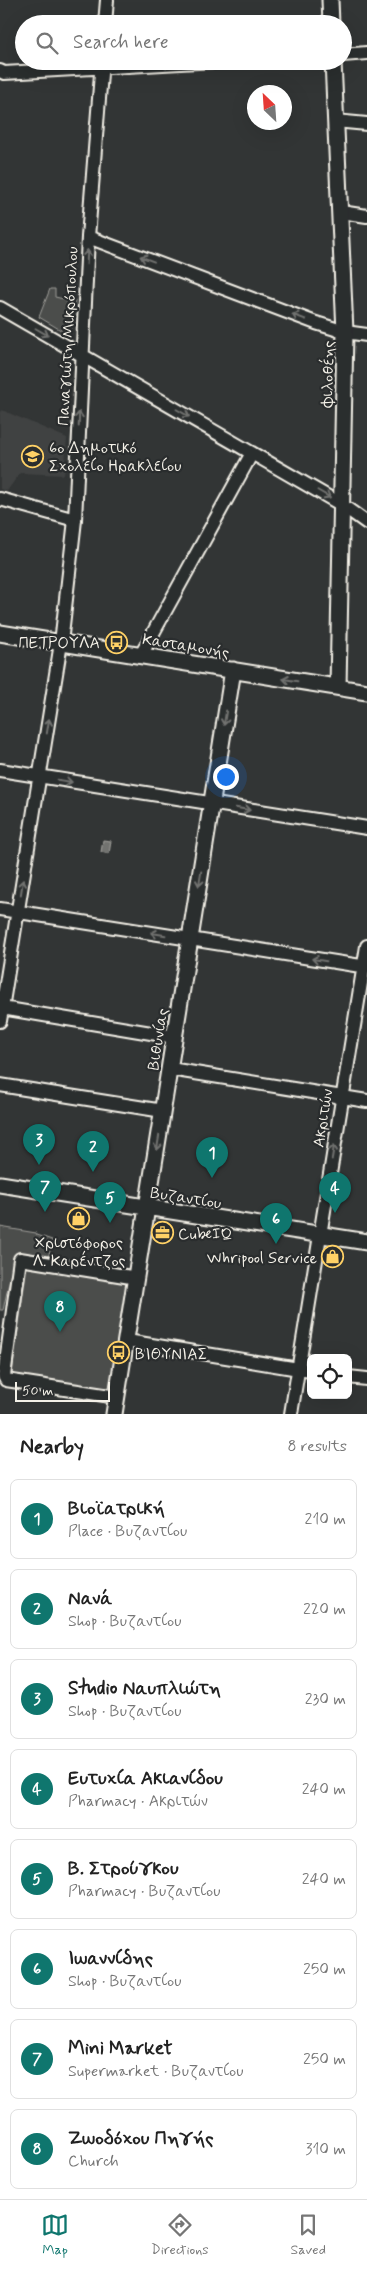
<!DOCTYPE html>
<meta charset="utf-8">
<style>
body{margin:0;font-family:Mynerve,sans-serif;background:#f2f2f2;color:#222}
.controls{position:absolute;right:15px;bottom:15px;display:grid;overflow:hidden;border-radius:8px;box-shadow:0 5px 20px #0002}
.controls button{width:45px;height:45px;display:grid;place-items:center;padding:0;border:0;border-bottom:1px solid #e0e0e0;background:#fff;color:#222;font:25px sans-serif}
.compass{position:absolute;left:247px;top:85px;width:45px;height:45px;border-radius:50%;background:#fff;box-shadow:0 5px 20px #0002;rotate:335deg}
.scale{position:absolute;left:15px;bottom:12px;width:95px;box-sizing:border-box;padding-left:5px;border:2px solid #f4f1e8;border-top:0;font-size:14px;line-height:18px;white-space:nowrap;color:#f4f1e8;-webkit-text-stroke:4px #2a2d2e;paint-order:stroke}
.you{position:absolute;left:225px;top:776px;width:18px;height:18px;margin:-12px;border:4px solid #fff;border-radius:50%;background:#1a73e8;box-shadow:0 0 0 8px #1a73e833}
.badge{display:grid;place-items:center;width:32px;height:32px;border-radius:50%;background:#0f766e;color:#fff;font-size:16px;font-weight:700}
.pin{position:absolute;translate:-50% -41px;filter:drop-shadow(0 1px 2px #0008)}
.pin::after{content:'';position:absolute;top:26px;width:18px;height:15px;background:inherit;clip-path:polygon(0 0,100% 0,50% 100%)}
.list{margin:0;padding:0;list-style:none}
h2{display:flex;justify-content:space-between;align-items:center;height:65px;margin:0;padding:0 20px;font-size:21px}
h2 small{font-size:16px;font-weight:400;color:#767676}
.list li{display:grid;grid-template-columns:32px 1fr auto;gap:15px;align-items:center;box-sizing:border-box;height:80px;margin:0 10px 10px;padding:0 10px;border:1px solid #e0e0e0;border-radius:8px}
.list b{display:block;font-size:19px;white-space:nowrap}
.list p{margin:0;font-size:16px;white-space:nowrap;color:#767676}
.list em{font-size:16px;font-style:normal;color:#767676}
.icon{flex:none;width:28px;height:28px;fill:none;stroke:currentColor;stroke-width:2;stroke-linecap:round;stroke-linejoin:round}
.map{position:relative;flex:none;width:367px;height:1414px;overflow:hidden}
.search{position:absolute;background:#fff;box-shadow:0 5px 20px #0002;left:15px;right:15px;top:15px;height:55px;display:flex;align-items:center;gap:12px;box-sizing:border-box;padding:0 18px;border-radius:28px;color:#767676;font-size:19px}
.sheet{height:785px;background:#fff}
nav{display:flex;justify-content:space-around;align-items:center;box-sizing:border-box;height:70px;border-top:1px solid #e0e0e0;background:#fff;font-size:14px;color:#767676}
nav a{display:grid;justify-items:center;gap:2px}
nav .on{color:#0f766e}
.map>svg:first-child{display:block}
.built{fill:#404242}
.green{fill:#4b4d4c;stroke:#a09f9a}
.water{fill:#727370;stroke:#a6a5a0}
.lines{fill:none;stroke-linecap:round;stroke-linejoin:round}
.minor-casing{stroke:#f4f1e8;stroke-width:16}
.tertiary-casing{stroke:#f4f1e8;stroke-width:19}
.minor{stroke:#2a2d2e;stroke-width:12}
.tertiary{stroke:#2a2d2e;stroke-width:15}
.oneway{stroke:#71726f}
.labels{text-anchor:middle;stroke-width:4.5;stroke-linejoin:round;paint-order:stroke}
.street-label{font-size:16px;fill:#f4f1e8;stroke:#2a2d2e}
.poi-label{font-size:16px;fill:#f4f1e8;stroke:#2a2d2e;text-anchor:start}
</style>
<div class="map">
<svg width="367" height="1414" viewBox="0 0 367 1414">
<rect width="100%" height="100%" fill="#323535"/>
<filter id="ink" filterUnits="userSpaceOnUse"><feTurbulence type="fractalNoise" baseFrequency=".02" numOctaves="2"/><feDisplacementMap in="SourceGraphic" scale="10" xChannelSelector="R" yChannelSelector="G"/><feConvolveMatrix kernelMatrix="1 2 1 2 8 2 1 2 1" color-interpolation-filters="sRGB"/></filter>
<g filter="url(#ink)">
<path class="built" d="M2,410L67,438L64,475L20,473L7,491L0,489V412Z"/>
<path class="green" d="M50,289H55V297L64,299L65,301L75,300L73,326L64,332L39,317Z
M0,1227L36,1233L37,1235L52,1240L48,1260L15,1255L3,1310H0Z
M27,1266L127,1281L110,1389L12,1374Z"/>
<path class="water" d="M103,840L111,841L109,854L101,852Z"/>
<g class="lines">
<defs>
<path id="minor" d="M105,24L107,0
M343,55L367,53
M0,71L4,73L216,61
M335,121L367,124
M341,212L367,216
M88,237L316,323L345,332L367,335
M0,308L342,505L367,523
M0,499L75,520
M141,655L252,453
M0,770L367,828
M0,909L367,967
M2,1008L175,1037
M0,1021L61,643L75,520L88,237L102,61
M170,1069L367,1101
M0,1085L163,1111
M127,1341L311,1371
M348,1377L367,1379
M117,1397L6,1380L4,1376L20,1259L137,1278
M291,1414L367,946"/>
<path id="tertiary" d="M330,0L331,24
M333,61L345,332L338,687
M0,633L367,692
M0,1184L367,1242
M114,1414L233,670"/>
</defs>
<use href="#minor" class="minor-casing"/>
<use href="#tertiary" class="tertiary-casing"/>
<use href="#minor" class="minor"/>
<use href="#tertiary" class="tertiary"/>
</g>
<defs><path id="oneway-shaft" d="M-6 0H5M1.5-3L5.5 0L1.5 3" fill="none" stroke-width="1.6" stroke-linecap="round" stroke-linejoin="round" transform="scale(1.25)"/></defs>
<g class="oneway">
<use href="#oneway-shaft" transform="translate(87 257) rotate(-87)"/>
<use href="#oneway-shaft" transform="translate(147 259) rotate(-159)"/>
<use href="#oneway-shaft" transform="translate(299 317) rotate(-159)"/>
<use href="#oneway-shaft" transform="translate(42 332) rotate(30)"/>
<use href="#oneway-shaft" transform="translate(183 413) rotate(30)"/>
<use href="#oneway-shaft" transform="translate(79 419) rotate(-88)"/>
<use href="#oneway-shaft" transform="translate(324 494) rotate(30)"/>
<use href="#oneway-shaft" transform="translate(290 680) rotate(-171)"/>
<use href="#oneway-shaft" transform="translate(225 718) rotate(99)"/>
<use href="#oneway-shaft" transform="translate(48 726) rotate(-81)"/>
<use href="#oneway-shaft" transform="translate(65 781) rotate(9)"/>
<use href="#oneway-shaft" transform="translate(243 809) rotate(9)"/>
<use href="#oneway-shaft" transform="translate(200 879) rotate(99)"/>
<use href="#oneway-shaft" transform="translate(22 887) rotate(-81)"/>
<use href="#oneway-shaft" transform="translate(158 934) rotate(-171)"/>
<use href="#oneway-shaft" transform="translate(319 960) rotate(-171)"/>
<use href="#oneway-shaft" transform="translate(158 1143) rotate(99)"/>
<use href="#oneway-shaft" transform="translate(333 1152) rotate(-81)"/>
</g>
</g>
<defs>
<symbol id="school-ring" viewBox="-11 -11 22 22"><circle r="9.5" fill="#2a2d2e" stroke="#ffd166" stroke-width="1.5"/><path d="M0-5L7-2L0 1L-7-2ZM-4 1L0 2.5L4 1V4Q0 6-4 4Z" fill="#ffd166"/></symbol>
<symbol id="bus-ring" viewBox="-11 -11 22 22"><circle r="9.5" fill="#2a2d2e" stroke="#ffd166" stroke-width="1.5"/><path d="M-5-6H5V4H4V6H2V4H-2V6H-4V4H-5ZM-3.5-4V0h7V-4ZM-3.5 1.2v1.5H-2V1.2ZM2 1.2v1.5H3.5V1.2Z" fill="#ffd166"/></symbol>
<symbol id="shop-ring" viewBox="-11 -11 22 22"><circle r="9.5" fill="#2a2d2e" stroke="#ffd166" stroke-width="1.5"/><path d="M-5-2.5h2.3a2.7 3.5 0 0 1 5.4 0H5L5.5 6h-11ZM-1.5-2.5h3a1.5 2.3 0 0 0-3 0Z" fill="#ffd166"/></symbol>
<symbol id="office-ring" viewBox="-11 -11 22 22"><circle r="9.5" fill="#2a2d2e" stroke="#ffd166" stroke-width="1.5"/><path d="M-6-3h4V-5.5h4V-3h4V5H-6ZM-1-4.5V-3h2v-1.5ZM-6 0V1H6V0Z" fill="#ffd166"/></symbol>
</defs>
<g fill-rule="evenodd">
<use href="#school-ring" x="20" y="444" width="25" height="25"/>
<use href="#bus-ring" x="104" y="630" width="25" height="25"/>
<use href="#shop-ring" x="66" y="1206" width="25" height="25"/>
<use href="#office-ring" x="150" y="1220" width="25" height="25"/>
<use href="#shop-ring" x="320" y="1244" width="25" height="25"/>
<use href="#bus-ring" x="106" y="1340" width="25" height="25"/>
</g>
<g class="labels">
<g class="street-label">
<text transform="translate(67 336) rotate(-87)" y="6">Παναγιώτη Μικρόπουλου</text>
<text transform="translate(327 374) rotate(-89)" y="6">Φιλοθέης</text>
<text transform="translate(186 645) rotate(9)" y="6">Κασταμονής</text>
<text transform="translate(157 1039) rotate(-81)" y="6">Βιθυνίας</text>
<text transform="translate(322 1118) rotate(-81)" y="6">Ακριτών</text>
<text transform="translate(186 1197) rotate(9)" y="6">Βυζαντίου</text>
</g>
<g class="poi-label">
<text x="49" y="453">6ο Δημοτικό<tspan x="49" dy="18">Σχολείο Ηρακλείου</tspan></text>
<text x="100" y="648" text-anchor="end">ΠΕΤΡΟΥΛΑ</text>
<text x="178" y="1239">CubeIQ</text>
<text x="79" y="1248" text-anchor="middle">Χριστόφορος<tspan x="79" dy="18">Λ. Καρέντζος</tspan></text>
<text x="317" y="1263" text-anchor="end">Whripool Service</text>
<text x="135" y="1359">ΒΙΘΥΝΙΑΣ</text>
</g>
</g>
</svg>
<div class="controls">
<button><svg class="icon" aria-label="locate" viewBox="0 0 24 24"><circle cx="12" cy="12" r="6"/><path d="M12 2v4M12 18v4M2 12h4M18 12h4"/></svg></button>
</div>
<svg class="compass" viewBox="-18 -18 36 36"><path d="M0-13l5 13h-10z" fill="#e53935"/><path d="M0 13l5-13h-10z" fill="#767676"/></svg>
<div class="scale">50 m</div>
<div class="you"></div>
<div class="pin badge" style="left:212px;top:1178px">1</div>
<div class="pin badge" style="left:93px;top:1172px">2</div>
<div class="pin badge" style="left:39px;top:1165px">3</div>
<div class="pin badge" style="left:335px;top:1213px">4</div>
<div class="pin badge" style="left:110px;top:1223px">5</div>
<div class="pin badge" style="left:276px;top:1244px">6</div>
<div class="pin badge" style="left:45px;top:1212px">7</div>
<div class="pin badge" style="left:60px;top:1332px">8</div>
<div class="search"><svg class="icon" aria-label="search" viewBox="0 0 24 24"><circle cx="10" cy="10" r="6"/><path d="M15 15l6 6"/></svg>Search here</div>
</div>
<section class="sheet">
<h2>Nearby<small>8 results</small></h2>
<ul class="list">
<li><span class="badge">1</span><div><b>Βιοϊατρική</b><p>Place · Βυζαντίου</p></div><em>210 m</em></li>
<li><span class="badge">2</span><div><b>Νανά</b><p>Shop · Βυζαντίου</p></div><em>220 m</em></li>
<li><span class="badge">3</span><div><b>Studio Ναυπλιώτη</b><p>Shop · Βυζαντίου</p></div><em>230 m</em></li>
<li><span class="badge">4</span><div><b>Ευτυχία Ακιανίδου</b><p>Pharmacy · Ακριτών</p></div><em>240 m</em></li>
<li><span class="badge">5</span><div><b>Β. Στρούγκου</b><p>Pharmacy · Βυζαντίου</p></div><em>240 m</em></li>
<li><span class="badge">6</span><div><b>Ιωαννίδης</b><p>Shop · Βυζαντίου</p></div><em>250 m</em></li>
<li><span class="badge">7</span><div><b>Mini Market</b><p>Supermarket · Βυζαντίου</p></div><em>250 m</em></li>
<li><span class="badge">8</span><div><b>Ζωοδόχου Πηγής</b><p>Church</p></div><em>310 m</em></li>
</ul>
</section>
<nav>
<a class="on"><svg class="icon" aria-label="map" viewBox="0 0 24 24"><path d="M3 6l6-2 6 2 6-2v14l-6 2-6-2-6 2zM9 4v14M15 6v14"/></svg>Map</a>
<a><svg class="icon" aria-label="directions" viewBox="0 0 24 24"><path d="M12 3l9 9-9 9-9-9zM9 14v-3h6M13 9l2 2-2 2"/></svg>Directions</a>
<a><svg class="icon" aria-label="saved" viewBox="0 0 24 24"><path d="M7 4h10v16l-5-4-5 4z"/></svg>Saved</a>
</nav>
